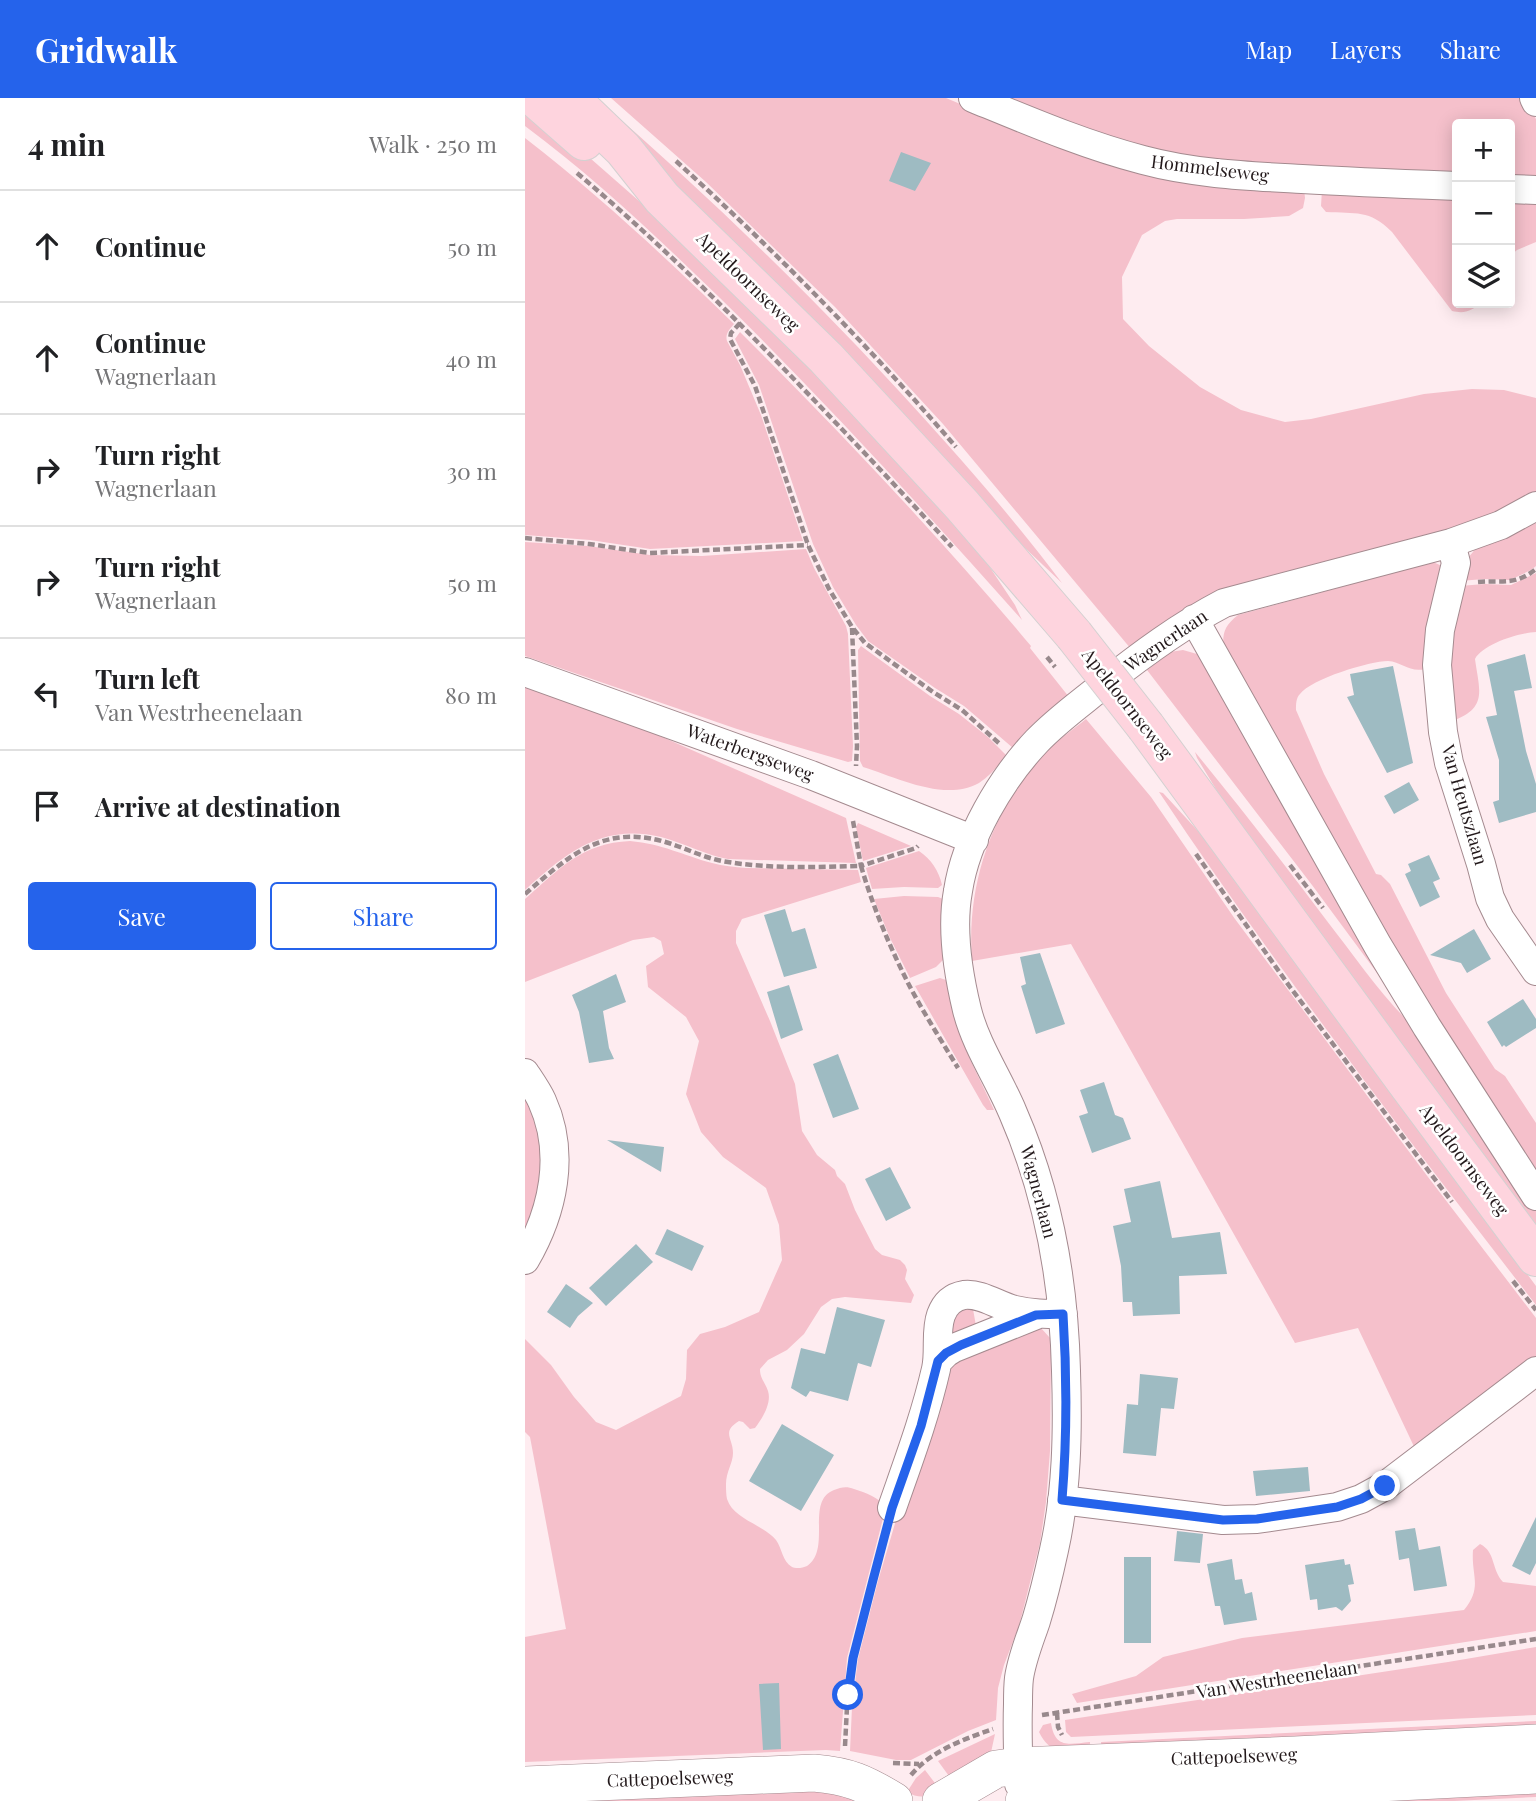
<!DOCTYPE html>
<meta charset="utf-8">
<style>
body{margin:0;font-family:"Playfair Display",serif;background:#f6f6f6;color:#202124}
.controls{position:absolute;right:21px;top:21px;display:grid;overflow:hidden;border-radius:7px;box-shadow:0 4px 18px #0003}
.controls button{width:63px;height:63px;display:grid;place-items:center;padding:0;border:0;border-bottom:2px solid #e0e0e0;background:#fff;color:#202124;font:35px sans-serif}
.stop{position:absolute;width:21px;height:21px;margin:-16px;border:5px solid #2563eb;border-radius:50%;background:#fff}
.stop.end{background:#2563eb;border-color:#fff;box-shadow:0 2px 7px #0008}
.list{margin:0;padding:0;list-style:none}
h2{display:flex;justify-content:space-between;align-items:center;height:91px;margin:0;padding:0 28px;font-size:30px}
h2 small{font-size:23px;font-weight:400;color:#757577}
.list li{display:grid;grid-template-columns:46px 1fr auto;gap:21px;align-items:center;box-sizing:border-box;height:112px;padding:0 28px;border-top:2px solid #e0e0e0}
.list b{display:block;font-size:26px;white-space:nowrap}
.list p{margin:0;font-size:23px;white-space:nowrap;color:#757577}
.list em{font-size:23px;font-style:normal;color:#757577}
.actions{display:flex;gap:14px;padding:21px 28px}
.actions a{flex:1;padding:16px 0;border:2px solid #2563eb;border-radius:7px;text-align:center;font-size:24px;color:#2563eb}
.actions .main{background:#2563eb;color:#fff}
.icon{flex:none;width:38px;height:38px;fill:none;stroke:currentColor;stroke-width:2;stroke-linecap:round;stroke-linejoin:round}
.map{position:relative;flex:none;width:1011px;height:1703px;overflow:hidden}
header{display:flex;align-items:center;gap:42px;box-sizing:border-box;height:98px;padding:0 35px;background:#2563eb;color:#fff}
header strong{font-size:33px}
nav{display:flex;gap:38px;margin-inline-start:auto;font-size:24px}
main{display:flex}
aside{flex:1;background:#fff}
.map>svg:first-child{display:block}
.green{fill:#f5c0cb}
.building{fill:#9ebbc2}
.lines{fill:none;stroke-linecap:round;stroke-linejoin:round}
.minor-casing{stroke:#a48a8f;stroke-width:30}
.tertiary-casing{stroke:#a48a8f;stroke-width:38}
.primary-casing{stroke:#d3d1d1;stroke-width:40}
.path{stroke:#98898c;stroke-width:4.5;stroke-dasharray:7 3.5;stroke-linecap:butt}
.minor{stroke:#fff;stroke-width:28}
.tertiary{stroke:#fff;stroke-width:37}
.primary{stroke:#fed4de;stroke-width:38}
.primary-bridge-casing{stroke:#d3d1d1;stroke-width:40;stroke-linecap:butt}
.path-bridge{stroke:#98898c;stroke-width:4.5;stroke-dasharray:7 3.5;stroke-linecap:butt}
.primary-bridge{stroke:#fed4de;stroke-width:38}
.route{stroke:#2563eb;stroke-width:9}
.labels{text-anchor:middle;stroke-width:5;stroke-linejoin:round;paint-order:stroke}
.street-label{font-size:18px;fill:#23191b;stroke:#fff}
</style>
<header>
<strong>Gridwalk</strong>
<nav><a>Map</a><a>Layers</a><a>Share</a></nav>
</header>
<main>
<aside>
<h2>4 min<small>Walk · 250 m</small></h2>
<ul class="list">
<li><svg class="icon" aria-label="ahead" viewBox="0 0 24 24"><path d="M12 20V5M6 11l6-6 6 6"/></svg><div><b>Continue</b></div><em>50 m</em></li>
<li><svg class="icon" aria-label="ahead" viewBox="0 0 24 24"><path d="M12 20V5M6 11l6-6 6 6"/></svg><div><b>Continue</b><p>Wagnerlaan</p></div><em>40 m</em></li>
<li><svg class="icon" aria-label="right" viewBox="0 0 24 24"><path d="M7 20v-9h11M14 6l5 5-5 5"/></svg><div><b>Turn right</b><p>Wagnerlaan</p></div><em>30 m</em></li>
<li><svg class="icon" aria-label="right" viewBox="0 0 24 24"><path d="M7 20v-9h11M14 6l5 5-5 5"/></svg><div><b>Turn right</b><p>Wagnerlaan</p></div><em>50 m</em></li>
<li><svg class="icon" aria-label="left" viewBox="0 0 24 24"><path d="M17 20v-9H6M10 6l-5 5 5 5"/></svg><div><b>Turn left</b><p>Van Westrheenelaan</p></div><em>80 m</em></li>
<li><svg class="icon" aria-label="arrive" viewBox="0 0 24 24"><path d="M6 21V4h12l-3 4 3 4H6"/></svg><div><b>Arrive at destination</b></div></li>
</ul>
<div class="actions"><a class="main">Save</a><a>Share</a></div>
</aside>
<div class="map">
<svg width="1011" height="1703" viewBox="0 0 1011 1703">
<rect width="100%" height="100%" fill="#feecf0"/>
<path class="green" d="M71,0C196,108 313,223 422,346C462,391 501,437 537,485L481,432L173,112Z
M86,0H421L502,34L779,91L780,100L778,110L764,118L719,121H652L640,123L617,137L597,179L598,221L624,248L675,289L716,312L760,324L786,321L899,296L947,291L979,292L1011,300V396L997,404L943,426L740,479L691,495L606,551L418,326L310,209L181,84Z
M473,0H998L1011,21V82L985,81V26H932V78L758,71L622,53Z
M0,3L122,110L316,300L456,456L490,507L497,522C399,412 300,303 195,200C133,140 70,80 0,28Z
M0,40C74,97 142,161 209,226C204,232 200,236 202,243L215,267L236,317L278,443L125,451L65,442L0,437Z
M797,92L932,98V205H956C946,213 940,216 927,213L867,134C844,111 831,116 801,114L796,108Z
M985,101L1011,102V144L992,152L985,158Z
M215,234C316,335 414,438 506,548L505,550L544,599L509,625L488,650L439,608L410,590L343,543L331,527L308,489L288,446L234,287L210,241Z
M1011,421V468L1006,472L985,482L960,481L934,483L943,460L952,449Z
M0,444L63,448L125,457L177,458L281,451L289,470L321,528L323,536L328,648L327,663L323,664L212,631L0,558Z
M908,464L917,468L900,571C885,575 877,564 863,563C845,563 786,581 775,596C771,600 771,606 771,612L799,676L851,776L856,777L865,786L921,895L970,971L980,978L1011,1025V1082L923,946L699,555C697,536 698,529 713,517Z
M1011,475V534C994,535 958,546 950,561C954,591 963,609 930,622L922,599L934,488L960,486L986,487Z
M336,548L405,598L434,616L463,639L481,657C473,668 465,678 454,685C420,704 373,680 338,669L335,663L333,552Z
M658,552L672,556L682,564L861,884L858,883L787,787L622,572L645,554Z
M0,589L126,634L321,720L331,765L203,761C180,757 159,745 136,739C77,725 41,755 0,792Z
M561,621L626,699L710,821L903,1079L1011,1220V1265L893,1357L833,1230L770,1245L546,846L447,863C441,785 468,707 524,651C535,640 549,631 561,621Z
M670,654C716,710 759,766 802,823C831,860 857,899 891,931L1011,1113V1130L714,729L672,660Z
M634,694L638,695L686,747L1011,1188V1207C881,1039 752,871 634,694Z
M333,725L386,748L338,763L331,729Z
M105,743C138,746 157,757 187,765C198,768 210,769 221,770L333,772L336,784L217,821L211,833V845L245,923L270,986L277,1033L292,1057L310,1072L312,1078L320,1086L330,1112L350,1151L357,1157L375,1162L380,1167L382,1172L380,1181L389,1197L386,1205L320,1199L307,1201L296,1209L279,1236L262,1252L243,1262L235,1271C235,1281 240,1284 243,1293C247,1305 237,1321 230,1330L225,1331L218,1324L214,1323C196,1334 208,1340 208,1355C208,1365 201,1374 201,1386C201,1390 201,1397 202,1401C209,1422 238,1426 251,1442C257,1450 257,1463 267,1469C271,1471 278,1470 282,1468C307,1451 280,1403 309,1392C316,1389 322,1388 329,1391C341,1395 353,1399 361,1409L322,1560L315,1653L301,1652L0,1664V1539L41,1531L5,1339L0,1334V1241L26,1267L49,1299L71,1324L91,1332L156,1298L161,1281L162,1252L175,1236L200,1229L234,1214L257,1162L254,1127L241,1090L198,1059L176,1034L161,996L174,943L161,919L123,889L121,868L139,856L136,843L129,839L108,842L0,884V801C34,771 57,745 105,743Z
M394,753C406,761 414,773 417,787L413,790L379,789L347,791L341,770Z
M379,798L413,799L418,801L419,861L411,869L385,880L365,840L349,801Z
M415,880L421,882C424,898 427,914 433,930C442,958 457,985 469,1012H462L458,1007L390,888Z
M0,1002L6,1005L20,1069L0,1140Z
M442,1206L448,1211L451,1228L428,1237L424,1233L421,1221Z
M516,1230L525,1240L526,1255L525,1353L521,1404L515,1445L494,1528L479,1567L473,1590L471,1622L443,1633L386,1662H371L325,1653L327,1609L333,1561L353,1483L374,1412L422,1267Z
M955,1446C971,1454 966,1471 978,1484L1011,1488V1533L552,1605L547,1596L611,1578L638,1559L717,1540L939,1512C958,1489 946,1478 948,1452Z
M1011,1549V1617L546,1639L541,1634L540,1622L923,1564Z
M1011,1623V1629L577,1654L576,1644Z
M526,1625C530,1651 544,1646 565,1644V1658C542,1654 525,1657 514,1634L518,1627Z
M470,1636L465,1659L429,1685L413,1663Z
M400,1672L416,1693C403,1699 394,1701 382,1694L391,1680Z
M282,1687L337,1703H0Z
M1011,1694V1699L929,1703H814Z"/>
<path class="building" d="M376,54L406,65L390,93L364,83Z
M1000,556L1007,590L989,593L1001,653L1011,686V714L974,725L968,704L974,702V662L961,619L972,617L962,567Z
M868,568L888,665L862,675L822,599L829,597L825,576Z
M884,684L894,702L869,716L859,698Z
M904,757L915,781L908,784L915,799L895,809L880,776L886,773L883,766Z
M260,811L267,834L280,830L292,870L259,879L239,817Z
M949,831L966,861L942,875L936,865L905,857Z
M515,855L540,926L511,936L496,888L501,886L495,859Z
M91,876L101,904L78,913L84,950L89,961L64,965L54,914L47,897Z
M264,887L278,932L256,941L242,894Z
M998,901L1011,921V930L981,949L979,947L977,949L962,924Z
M313,956L334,1011L308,1020L288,966Z
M579,984L590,1017L598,1020L606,1041L567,1055L554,1018L563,1015L555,992Z
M82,1042L139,1049L136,1074Z
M365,1069L386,1110L361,1123L340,1081Z
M635,1083L647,1140L695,1134L702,1176L654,1178L655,1216L608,1218L607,1204H598L596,1168L588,1128L606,1124L599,1091Z
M142,1131L179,1148L167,1173L130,1156Z
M111,1146L128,1164L81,1208L64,1190Z
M41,1186L68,1205L53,1218L45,1230L22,1214Z
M312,1209L360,1222L346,1269L333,1265L323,1303L285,1293L281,1299L266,1290L276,1250L300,1256Z
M615,1276L653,1280L649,1311L636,1310L631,1358L598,1355L602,1306L613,1307Z
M257,1326L309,1357L276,1413L224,1383Z
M783,1369L785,1393L731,1398L728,1373Z
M1011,1419V1465L1005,1477L987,1468Z
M890,1430L894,1452L915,1448L922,1488L889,1493L884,1460L874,1462L870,1433Z
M652,1433L678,1436L675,1465L649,1463Z
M599,1459H626V1545H599Z
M707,1461L710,1482L717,1481L720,1496L727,1494L732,1522L699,1527L695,1508H690L682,1466Z
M819,1461L820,1467L825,1466L829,1486L823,1487L826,1503L817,1513L811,1509L793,1512L792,1501L785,1502L780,1467Z
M254,1585L256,1651L238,1652L234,1586Z"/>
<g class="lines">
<defs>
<path id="minor" d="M448,0C504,23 560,47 618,62C670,76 724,78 777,81C829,84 881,86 932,88
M1009,0L1011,4
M985,91L1011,92
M926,445L931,465L915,532L912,567L918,634L924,665L956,766L965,800L975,821L1011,873
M669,521L853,848L902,929L1011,1098
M0,574L286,677L449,742
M0,975C6,984 13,994 17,1003C41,1056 28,1114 0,1162
M413,1263L421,1255L429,1250L511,1217
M537,1402L698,1422L732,1421L812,1409L836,1401L860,1388L1011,1273
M367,1410C383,1364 400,1319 411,1271C415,1253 410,1234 416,1217C420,1206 427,1199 439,1197C457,1195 473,1208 490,1212C507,1216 521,1216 538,1216
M494,1686C493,1659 492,1633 493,1606C493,1598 493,1588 494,1580C497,1560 505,1541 511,1523C518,1500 524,1475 529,1452C542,1394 543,1333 541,1273C539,1186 523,1095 488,1015C474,981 451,948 442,912C433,875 426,831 433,793C441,740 476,681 512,643C532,622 556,605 578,587C617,556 655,528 699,505L926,445L976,427L1011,408"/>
<path id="tertiary" d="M0,1687L289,1675C324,1678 339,1685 369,1703
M416,1703L471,1671L493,1668L770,1657L1011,1645
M499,1703L1011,1677"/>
<path id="primary" d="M10,0L59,43
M45,0L98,51L137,100L301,260L437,407L549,537
M621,629L884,988L1011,1159"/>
</defs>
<use href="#minor" class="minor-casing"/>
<use href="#tertiary" class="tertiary-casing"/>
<use href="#primary" class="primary-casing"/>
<path class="path" d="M151,63C250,153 344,248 431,349
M52,75C127,138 196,206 264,276C319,333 374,391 427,449
M215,225L206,235L205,241L230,288L283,447L304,491L327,529L340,545L408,594L437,612L476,647
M0,440L64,446L125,455L283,447
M953,484C977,482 990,488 1011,471
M327,530L332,648L331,668
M328,723L336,768L391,750L393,748
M671,756L765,889L927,1104
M765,767L798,810
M0,796C43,759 76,727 137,743C159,749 180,761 203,764C247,771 292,769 336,768C348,809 364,847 383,885C398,914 416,942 433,970
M988,1183L1011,1212
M532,1615L533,1629L537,1637
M517,1617L1011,1541
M320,1648L322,1609L328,1560L361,1434
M368,1665L394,1666
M386,1677C406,1653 439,1641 468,1631"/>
<use href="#minor" class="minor"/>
<use href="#tertiary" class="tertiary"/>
<use href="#primary" class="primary"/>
<defs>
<path id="primary-bridge" d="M549,537L621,629"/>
</defs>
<use href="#primary-bridge" class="primary-bridge-casing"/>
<path class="path-bridge" d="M522,559L530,569"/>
<use href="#primary-bridge" class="primary-bridge"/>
</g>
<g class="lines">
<path class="route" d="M323,1597L328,1560L348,1482L367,1410L396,1328L413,1263L421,1255L436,1247L511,1217L538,1216C542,1278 542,1340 537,1402L698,1422L732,1421L812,1409L836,1401L860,1388"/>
</g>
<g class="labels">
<g class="street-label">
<text transform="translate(685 71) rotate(7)" y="6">Hommelseweg</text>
<text transform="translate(223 184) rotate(44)" y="6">Apeldoornseweg</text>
<text transform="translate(641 543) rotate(-34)" y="6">Wagnerlaan</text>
<text transform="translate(602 606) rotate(52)" y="6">Apeldoornseweg</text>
<text transform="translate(225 655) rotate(20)" y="6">Waterbergseweg</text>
<text transform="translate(939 707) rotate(74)" y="6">Van Heutszlaan</text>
<text transform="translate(939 1062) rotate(53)" y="6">Apeldoornseweg</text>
<text transform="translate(513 1094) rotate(75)" y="6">Wagnerlaan</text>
<text transform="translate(752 1582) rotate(-9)" y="6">Van Westrheenelaan</text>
<text transform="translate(709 1659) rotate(-2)" y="6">Cattepoelseweg</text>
<text transform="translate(145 1681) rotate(-2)" y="6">Cattepoelseweg</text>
</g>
</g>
</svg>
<div class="controls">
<button>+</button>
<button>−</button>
<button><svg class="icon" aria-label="layers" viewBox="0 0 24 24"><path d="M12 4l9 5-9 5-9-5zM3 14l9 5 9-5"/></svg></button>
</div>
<div class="stop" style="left:323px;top:1597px"></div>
<div class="stop end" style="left:860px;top:1388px"></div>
</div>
</main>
